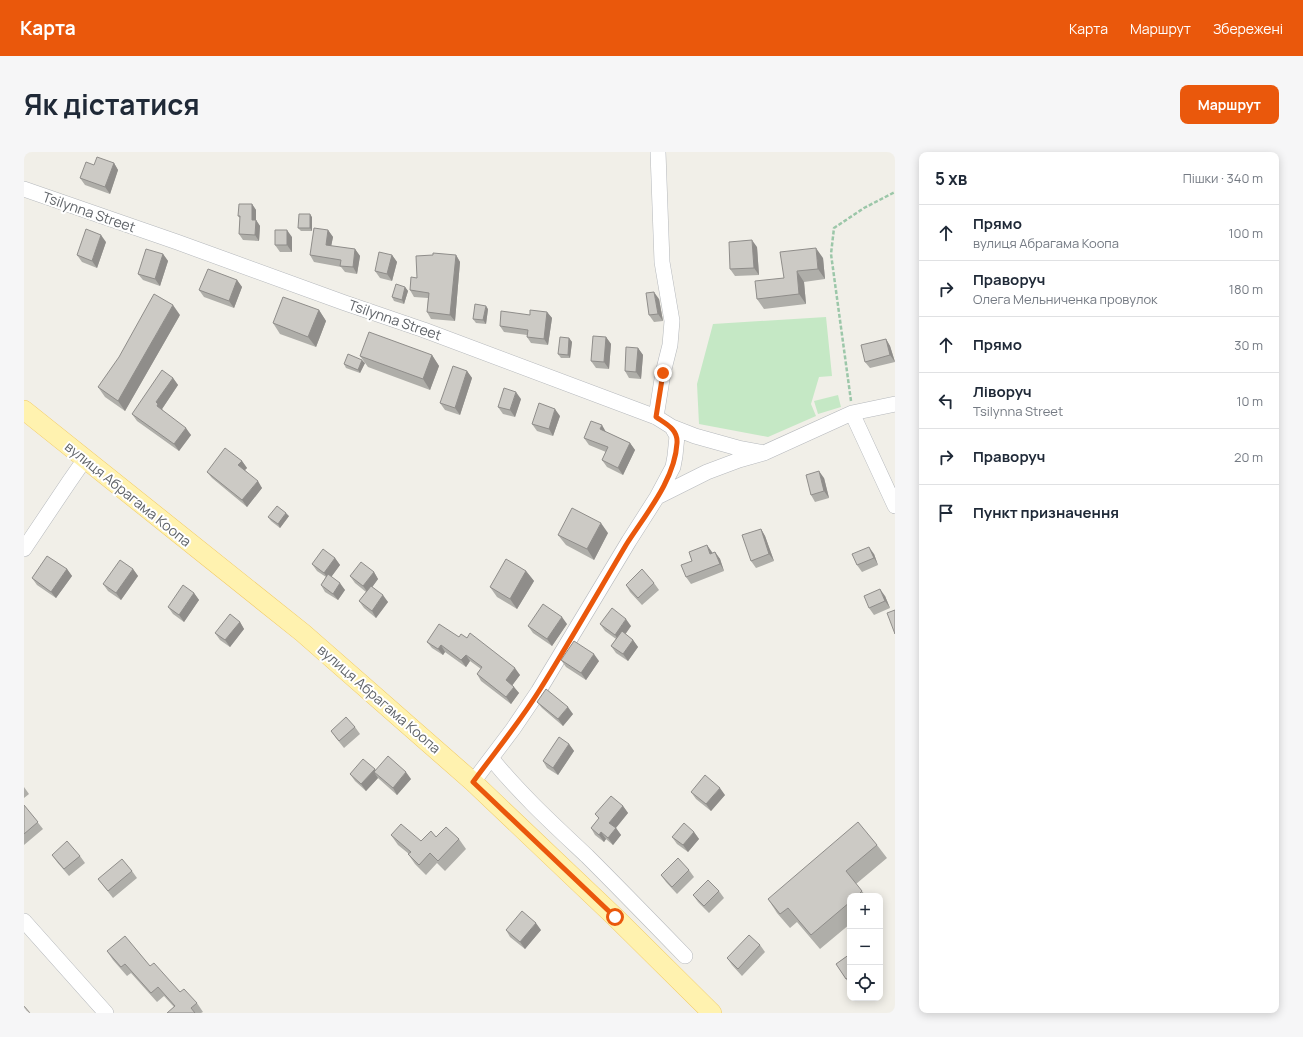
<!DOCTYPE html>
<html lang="uk">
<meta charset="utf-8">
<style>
body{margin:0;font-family:Manrope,sans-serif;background:#f6f6f7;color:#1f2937}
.controls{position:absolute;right:12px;bottom:12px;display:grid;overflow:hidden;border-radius:8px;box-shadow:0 2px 10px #0003}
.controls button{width:36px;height:36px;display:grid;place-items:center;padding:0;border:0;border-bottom:1px solid #e0e1e3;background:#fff;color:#1f2937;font:20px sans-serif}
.stop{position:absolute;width:12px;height:12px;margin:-9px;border:3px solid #ea580c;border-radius:50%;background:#fff}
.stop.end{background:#ea580c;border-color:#fff;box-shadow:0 1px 4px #0008}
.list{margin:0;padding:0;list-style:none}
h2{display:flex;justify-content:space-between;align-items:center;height:52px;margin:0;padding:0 16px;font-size:17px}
h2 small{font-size:13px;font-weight:400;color:#747a83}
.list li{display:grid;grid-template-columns:26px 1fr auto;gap:12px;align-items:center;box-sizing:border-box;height:56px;padding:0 16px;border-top:1px solid #e0e1e3}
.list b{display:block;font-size:15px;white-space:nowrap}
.list p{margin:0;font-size:13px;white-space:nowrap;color:#747a83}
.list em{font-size:13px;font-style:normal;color:#747a83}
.icon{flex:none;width:22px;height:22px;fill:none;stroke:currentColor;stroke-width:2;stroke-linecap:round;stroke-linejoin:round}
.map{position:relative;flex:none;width:871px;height:861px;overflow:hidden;border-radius:8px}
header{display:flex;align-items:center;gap:24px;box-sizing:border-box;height:56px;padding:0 20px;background:#ea580c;color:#fff}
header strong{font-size:19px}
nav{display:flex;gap:22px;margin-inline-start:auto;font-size:14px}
.intro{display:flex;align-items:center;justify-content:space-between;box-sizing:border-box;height:96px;padding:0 24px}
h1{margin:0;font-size:28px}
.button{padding:10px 18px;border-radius:8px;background:#ea580c;color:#fff;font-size:14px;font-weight:700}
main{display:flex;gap:24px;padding:0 24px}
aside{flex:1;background:#fff;border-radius:8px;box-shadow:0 2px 10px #0003}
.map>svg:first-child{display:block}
.green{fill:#c5e8c5}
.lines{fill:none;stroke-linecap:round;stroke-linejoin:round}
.minor-casing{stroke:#b5b8bc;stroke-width:16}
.major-casing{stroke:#f2c960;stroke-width:20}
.path{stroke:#9cc7a9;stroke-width:2.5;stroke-dasharray:4 2;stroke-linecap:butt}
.minor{stroke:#fff;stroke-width:15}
.major{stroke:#fff2af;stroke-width:19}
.wall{fill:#afaea9}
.shaded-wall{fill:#8f8d8a}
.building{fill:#cccac5;stroke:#8f8d8a}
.route{stroke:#ea580c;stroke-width:5}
.labels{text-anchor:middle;stroke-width:4;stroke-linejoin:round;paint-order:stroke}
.street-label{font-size:14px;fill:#5f6368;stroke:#fff}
</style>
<header>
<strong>Карта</strong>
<nav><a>Карта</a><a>Маршрут</a><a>Збережені</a></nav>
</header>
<div class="intro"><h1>Як дістатися</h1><a class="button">Маршрут</a></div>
<main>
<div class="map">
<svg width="871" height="861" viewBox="0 0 871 861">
<rect width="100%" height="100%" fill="#f1efe8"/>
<path class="green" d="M802,165L808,224L795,225L787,252L792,264L744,285L675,272L673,232L689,172Z
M814,243L817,255L794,262L790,249Z"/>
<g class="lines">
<defs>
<path id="minor" d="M0,37L153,90L321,151L400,178L632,265L648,275L671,284L714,296L740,301
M828,261L871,354
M632,265L639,221L646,193L648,169L638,110L634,0
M633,345L649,315L651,304L653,284L648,275
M0,397L45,330L61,307
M467,606C496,642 530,673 563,704C596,737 629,771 661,804
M449,630L489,577L514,540L605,389L633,345L683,320L715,308L740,301L828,261L871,252
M0,769L82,861"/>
<path id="major" d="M0,258L279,481L449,630L591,765L688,861"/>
</defs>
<use href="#minor" class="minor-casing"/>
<use href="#major" class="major-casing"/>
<path class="path" d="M827,249L807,102L810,76L840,56L871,40"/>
<use href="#minor" class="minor"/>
<use href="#major" class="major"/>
</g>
<path class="wall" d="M90,11L94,18L86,42L61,33L56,26L70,13Z
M228,52L232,58V68L236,74L235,89L219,88L215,82L216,66L214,64Z
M288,65V79H277L274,76Z
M304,78L309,85L307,94L331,97L336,104L333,122L321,120L317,115L290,110L286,103Z
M268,85V100H256L251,93Z
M82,90L73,116L58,110L53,103Z
M733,95L735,123L711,124L706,117Z
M139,102L144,109L136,134L119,128L114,122Z
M368,103L373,110L368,129L356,126L351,119Z
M432,103L436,110L431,169L407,167L403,160L404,146L390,145L386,138L393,126Z
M799,106L801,127L780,130L782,152L740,157L733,147L760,126Z
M213,128L218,135L210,156L180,145L175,138Z
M381,135L384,139L380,152L370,149L368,145Z
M635,147L639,169L630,170L625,163Z
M464,157L462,172L452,171L449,167Z
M295,158L302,169L292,195L256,182L249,171Z
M523,160L528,166L524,193L507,191L503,185V183L480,180L476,174L506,163Z
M156,163L101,259L81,245L74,235Z
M582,185L587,192L585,217L572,216L567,209Z
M545,186L548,190L546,206H537L534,202Z
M862,187L866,194L871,210L846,216L841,210Z
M614,196L619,203L617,227L605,226L601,219Z
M408,203L415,214L406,238L344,215L336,204Z
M341,211L336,221L322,216L320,212Z
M443,219L448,226L436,263L421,258L416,251Z
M149,226L154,233L138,257L139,259L167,283L155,299L113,269L108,262Z
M497,247L491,265L479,262L474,255Z
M536,264L529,284L513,279L508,272Z
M582,280L606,291L611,298L599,323L583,315L578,308L582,300L565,293L560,286Z
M218,309L223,316L221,318L238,336L223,355L188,326L183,320Z
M800,326L805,346L791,350L787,343Z
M265,364L256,376L247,369L244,365Z
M737,377L741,384L750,409L732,416L727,409Z
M584,381L570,408L542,393L534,383Z
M691,400L696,407L700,419L667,432L662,425L688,401Z
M850,402L854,413L838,420L833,413Z
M311,406L316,413L307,425L321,438L314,448L301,440L297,433L302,425L293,419L288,412Z
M43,417L48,424L32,446L13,433L8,426Z
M109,417L114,424L97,448L84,439L79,432Z
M502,419L510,429L493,457L473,445L466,435Z
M350,420L354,427L348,435L364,450L352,466L340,456L335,449L342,440L331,431L326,424Z
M630,431L635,438L618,453L606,440L602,433Z
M170,441L175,448L160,470L149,462L144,455Z
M861,444L866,456L850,463L845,456Z
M216,470L220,477L206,495L196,488L191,481Z
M543,472L528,494L509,481L504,474Z
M576,472L607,474L601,482L609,488L614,495L604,509L592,501L587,494L592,487L581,479Z
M435,485L443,486L496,523L488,533L495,541L487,552L457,529L453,522L457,517L446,509L442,515L421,500L419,503L408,496L403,490Z
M537,508L575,509L562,528L542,515Z
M513,550L549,562L539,574L518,556Z
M331,575L336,582L320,596L312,586L307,579Z
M545,592L550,599L534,623L523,616L519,609Z
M352,618L387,627L373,643L354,626L342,639L331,629L326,622Z
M0,635L5,642L0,646Z
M667,640L701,643L687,659L672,647Z
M0,653L19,677L0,693Z
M599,654L604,661L592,676L597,683L589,693L582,687L580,690L571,683L567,676L575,667L571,662Z
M670,680L675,687L664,700L653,692L648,685Z
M367,683L397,689L412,685L435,687L442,697L421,719L413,711L402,723L391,712L384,702H385L374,693Z
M853,693L863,706L832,732L842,744H826V772L796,797L773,770L766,776L753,761L744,747Z
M28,703L56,704L61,711L45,724L33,710Z
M665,718L670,725L653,742L642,730L637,723Z
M108,719L113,726L89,746L74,727Z
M695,739L700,746L685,761L674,750L669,743Z
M482,778H517L501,797L486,785Z
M736,793L741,800L718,824L708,813L703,806Z
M83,799L126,814L156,840L173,851L179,860L177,861H143L150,855L140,844L133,850L107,821L103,824L89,808Z
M826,802V833L812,812Z"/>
<path class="shaded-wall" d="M90,11L94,18L86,42L81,35Z
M228,52L232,58V73L228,68Z
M286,62L288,65V79L286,76Z
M232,68L236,74L235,89L231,83Z
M263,78L268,85V100L263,93Z
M304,78L309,85L306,100L302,93Z
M77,83L82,90L73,116L68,109Z
M728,88L733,95L735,123L730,116Z
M792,96L799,106L801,127L794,117Z
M331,97L336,104L333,122L329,115Z
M139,102L144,109L136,134L131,127Z
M368,103L373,110L368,129L363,122Z
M432,103L436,110L431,169L426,163Z
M773,119L780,130L782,152L775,142Z
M213,128L218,135L210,156L205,149Z
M381,135L384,139L380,152L378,148Z
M630,140L635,147L639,169L634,162Z
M149,153L156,163L101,259L94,249Z
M462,154L464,157L462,172L459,168Z
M295,158L302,169L292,195L284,185Z
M523,160L528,166L524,193L520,187Z
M582,185L587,192L585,217L580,210Z
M545,186L548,190L546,206L544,203Z
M862,187L866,194L871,210L866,203Z
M614,196L619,203L617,227L612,220Z
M408,203L415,214L406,238L399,227Z
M338,208L341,211L336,221L334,218Z
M443,219L448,226L436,263L431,256Z
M149,226L154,233L138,257L139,259L133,254L132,250Z
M492,240L497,247L491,265L486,258Z
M531,257L536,264L529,284L525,277Z
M578,273L582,280L581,284L576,277Z
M162,276L167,283L155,299L150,292Z
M606,291L611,298L599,323L594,316Z
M218,309L223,316L219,320L214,313Z
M795,319L800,326L805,346L800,339Z
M234,329L238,336L223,355L218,348Z
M262,361L265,364L256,376L254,372Z
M577,371L584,381L570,408L563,397Z
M737,377L741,384L750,409L745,402Z
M683,393L688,400L691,408L686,402Z
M845,395L850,402L854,413L850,406Z
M691,400L696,407L700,419L696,412Z
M311,406L316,413L305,428L300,421Z
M43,417L48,424L32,446L27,440Z
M109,417L114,424L97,448L92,441Z
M502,419L510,429L493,457L486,447Z
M350,420L354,427L344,441L339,434Z
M316,431L321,438L314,448L309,442Z
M856,437L861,444L866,456L861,449Z
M170,441L175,448L160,470L155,463Z
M359,443L364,450L352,466L348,459Z
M538,465L543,472L528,494L523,487Z
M602,467L607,474L596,490L591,483Z
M216,470L220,477L206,495L201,488Z
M609,488L614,495L604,509L599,502Z
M417,493L421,500L419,503L414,497Z
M570,502L575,509L562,528L557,521Z
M442,503L446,509L442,515L437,508Z
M491,516L496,523L487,535L482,528Z
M490,535L495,541L487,552L482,545Z
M544,555L549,562L539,574L534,567Z
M545,592L550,599L534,623L529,616Z
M351,617L356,624L350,620L354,626L342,639L337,632Z
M382,620L387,627L373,643L369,636Z
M696,636L701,643L687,659L682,652Z
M599,654L604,661L590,678L585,671Z
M592,676L597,683L589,693L584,686Z
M577,680L582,687L580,690L575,683Z
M670,680L675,687L664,700L659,693Z
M512,771L517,778L501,797L496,790Z"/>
<path class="building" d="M73,5L90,11L81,35L56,26L62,10L70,13Z
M215,52H228V68H232L231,83L215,82L216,64H214Z
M275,62H286V76H274Z
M290,76L304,78L302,93L331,97L329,115L316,114L317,108L286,103Z
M62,77L77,83L68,109L53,103Z
M251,78H263V93H251Z
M728,88L730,116L706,117L705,90Z
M792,96L794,117L773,119L775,142L733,147L731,129L760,126L756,100Z
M122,97L139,102L131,127L114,122Z
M355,100L368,103L363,122L351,119Z
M409,101L432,103L426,163L403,160L405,141L386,138L387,125L393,126L392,104L409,103Z
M184,117L213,128L205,149L175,138Z
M372,132L381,135L378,148L368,145Z
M630,140L634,162L625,163L622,141Z
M130,142L149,153L94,249L74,235L95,205Z
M259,145L295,158L284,185L249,171Z
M451,152L462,154L459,168L449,167Z
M506,158L523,160L520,187L503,185L504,178L476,174L477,159L506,163Z
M345,180L408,203L399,227L336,204Z
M569,184L582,185L580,210L567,209Z
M536,185L545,186L544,203L534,202Z
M862,187L866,203L841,210L837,193Z
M602,195L614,196L612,220L601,219Z
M324,202L338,208L334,218L320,212Z
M429,214L443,219L431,256L416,251Z
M138,218L149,226L132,250L134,252L133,254L162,276L150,292L108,262Z
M480,236L492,240L486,258L474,255Z
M515,251L531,257L525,277L508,272Z
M567,269L578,273L576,277L606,291L594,316L578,308L584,295L560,286Z
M201,296L218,309L214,313L234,329L218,348L183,320Z
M795,319L800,339L787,343L782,323Z
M253,354L262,361L254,372L244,365Z
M548,356L577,371L563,397L534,383Z
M737,377L745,402L727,409L718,383Z
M683,393L686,402L691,400L696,412L662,425L657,413L668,409L665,400Z
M845,395L850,406L833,413L828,402Z
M299,397L311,406L300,421L288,412Z
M23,404L43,417L27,440L8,426Z
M482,407L502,419L486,447L466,435Z
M96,408L109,417L92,441L79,432Z
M337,410L350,420L339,434L326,424Z
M618,417L630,431L614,446L602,433Z
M304,422L316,431L309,442L297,433Z
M159,433L170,441L155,463L144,455Z
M347,434L359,443L348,459L335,449Z
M856,437L861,449L845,456L840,444Z
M519,452L538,465L523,487L504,474Z
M588,456L602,467L591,483L576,472Z
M871,458V482L863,461Z
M206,462L216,470L201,488L191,481Z
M415,472L435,485L437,482L443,486L446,481L491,516L482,528L490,535L482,545L453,522L458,515L442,503L437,508L417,493L414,497L403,490Z
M598,479L609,488L599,502L587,494Z
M550,489L570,502L557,521L537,508Z
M522,537L544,555L534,567L513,550Z
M322,565L331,575L315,589L307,579Z
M535,585L545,592L529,616L519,609Z
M364,604L382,620L369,636L350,620Z
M339,607L351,617L337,632L326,622Z
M681,623L696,636L682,652L667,640Z
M587,644L599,654L585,671L592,676L584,686L577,680L575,683L567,676L575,666L571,662Z
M0,653L14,670L0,682Z
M834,670L853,693L822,719L838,739L833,744H826V750L787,783L764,756L756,762L744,747Z
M660,671L670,680L659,693L648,685Z
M377,672L397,689L407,679L412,685L422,675L435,687L414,709L406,701L395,713L384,702L387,700L367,683Z
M43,689L56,704L40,717L28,703Z
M654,706L665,718L648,735L637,723Z
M98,707L108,719L84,739L74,727Z
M684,728L695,739L680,754L669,743Z
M498,759L512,771L496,790L482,778Z
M725,783L736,793L714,817L703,806Z
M101,784L126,814L130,811L156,840L160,837L173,851L167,856L171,861H143L151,854L134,835L127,841L101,812L97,815L83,799Z
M826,802V825L822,827L812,812Z
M0,854L6,861H0Z"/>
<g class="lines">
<path class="route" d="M591,765L449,630C471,600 495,571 515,539C545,491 573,442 602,393C621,363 651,328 653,291C654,277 642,272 632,265L639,221"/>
</g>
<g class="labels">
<g class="street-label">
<text transform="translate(65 60) rotate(19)" y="5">Tsilynna Street</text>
<text transform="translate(371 168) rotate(19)" y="5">Tsilynna Street</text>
<text transform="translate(104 342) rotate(39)" y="5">вулиця Абрагама Коопа</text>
<text transform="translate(355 547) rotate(41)" y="5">вулиця Абрагама Коопа</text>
</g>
</g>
</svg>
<div class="controls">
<button>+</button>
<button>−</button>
<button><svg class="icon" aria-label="locate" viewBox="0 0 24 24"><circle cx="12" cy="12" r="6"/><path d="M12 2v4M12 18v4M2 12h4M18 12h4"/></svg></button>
</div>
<div class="stop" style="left:591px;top:765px"></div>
<div class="stop end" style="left:639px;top:221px"></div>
</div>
<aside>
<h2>5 хв<small>Пішки · 340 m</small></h2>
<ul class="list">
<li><svg class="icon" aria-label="ahead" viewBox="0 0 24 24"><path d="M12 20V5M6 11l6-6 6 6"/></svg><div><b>Прямо</b><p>вулиця Абрагама Коопа</p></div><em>100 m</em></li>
<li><svg class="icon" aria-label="right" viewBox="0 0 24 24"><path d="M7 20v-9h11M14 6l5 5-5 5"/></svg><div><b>Праворуч</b><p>Олега Мельниченка провулок</p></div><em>180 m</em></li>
<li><svg class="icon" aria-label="ahead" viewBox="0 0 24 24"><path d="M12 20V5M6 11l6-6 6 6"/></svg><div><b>Прямо</b></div><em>30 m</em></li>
<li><svg class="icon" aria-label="left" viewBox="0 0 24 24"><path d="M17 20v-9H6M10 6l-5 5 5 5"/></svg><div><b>Ліворуч</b><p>Tsilynna Street</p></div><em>10 m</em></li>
<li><svg class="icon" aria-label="right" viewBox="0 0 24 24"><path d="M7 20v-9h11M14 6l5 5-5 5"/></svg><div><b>Праворуч</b></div><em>20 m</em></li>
<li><svg class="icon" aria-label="arrive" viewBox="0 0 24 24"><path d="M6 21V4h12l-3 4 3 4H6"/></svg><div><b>Пункт призначення</b></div></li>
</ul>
</aside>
</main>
